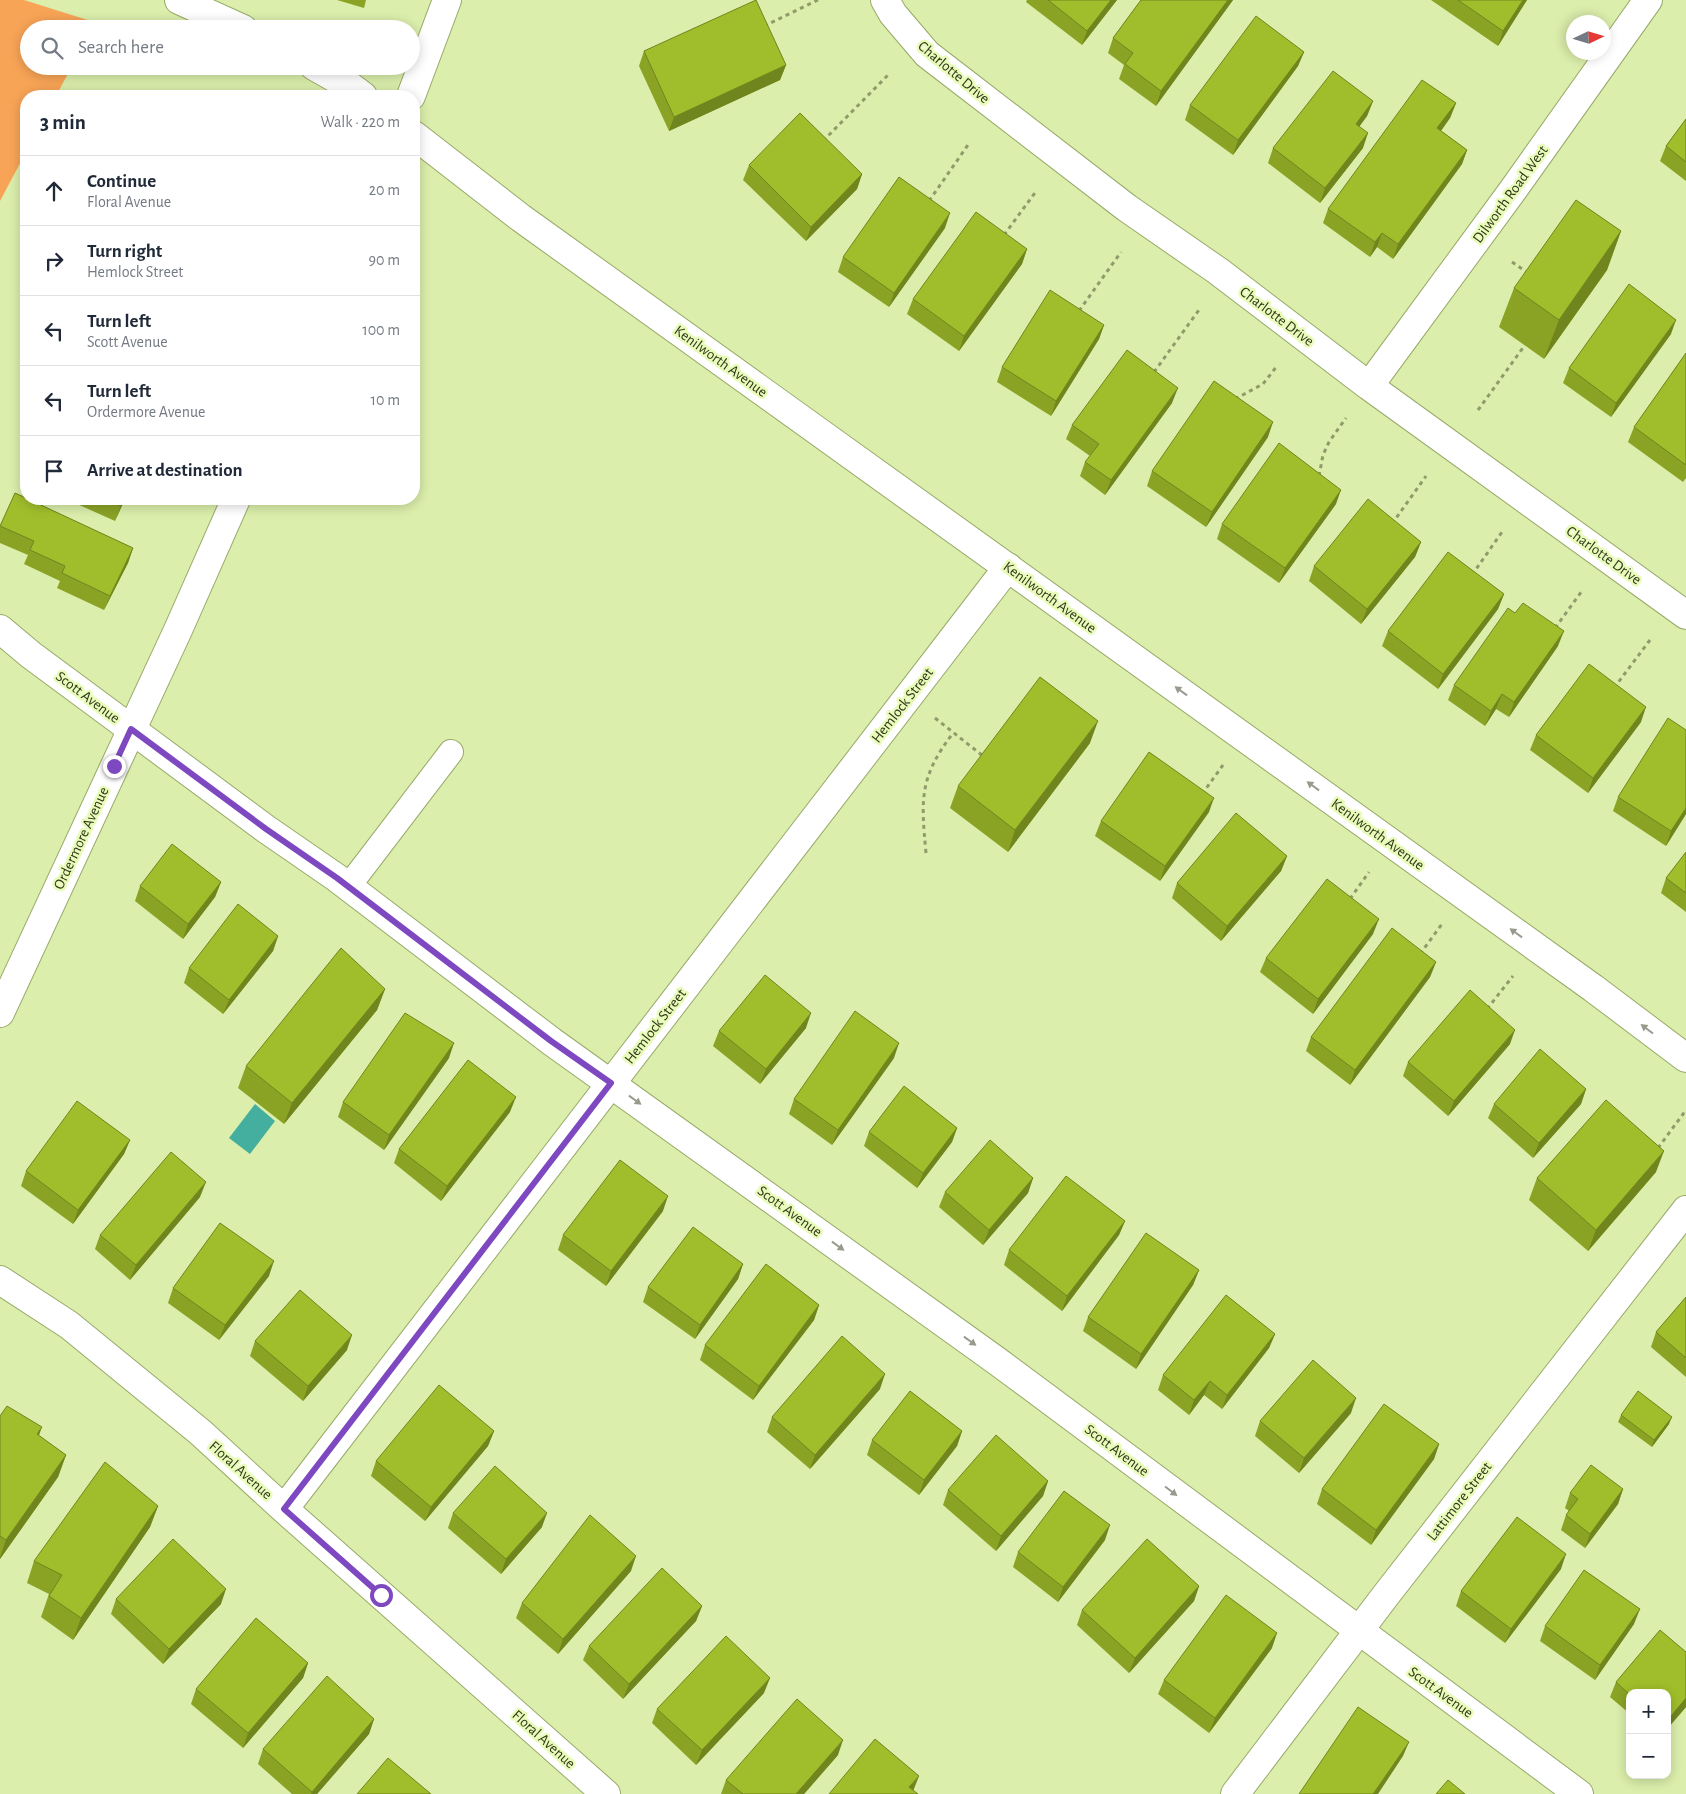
<!DOCTYPE html>
<meta charset="utf-8">
<style>
body{margin:0;font-family:"Alegreya Sans",sans-serif;background:#f6f6f7;color:#1f2937}
.controls{position:absolute;right:15px;bottom:15px;display:grid;overflow:hidden;border-radius:10px;box-shadow:0 2px 12px #0003}
.controls button{width:45px;height:45px;display:grid;place-items:center;padding:0;border:0;border-bottom:1px solid #e0e1e3;background:#fff;color:#1f2937;font:25px sans-serif}
.compass{position:absolute;left:1566px;top:15px;width:45px;height:45px;border-radius:50%;background:#fff;box-shadow:0 2px 12px #0003;rotate:86deg}
.stop{position:absolute;width:15px;height:15px;margin:-11px;border:4px solid #7e49c0;border-radius:50%;background:#fff}
.stop.end{background:#7e49c0;border-color:#fff;box-shadow:0 1px 5px #0008}
.list{margin:0;padding:0;list-style:none}
h2{display:flex;justify-content:space-between;align-items:center;height:65px;margin:0;padding:0 20px;font-size:21px}
h2 small{font-size:16px;font-weight:400;color:#747a83}
.list li{display:grid;grid-template-columns:32px 1fr auto;gap:15px;align-items:center;box-sizing:border-box;height:70px;padding:0 20px;border-top:1px solid #e0e1e3}
.list b{display:block;font-size:19px;white-space:nowrap}
.list p{margin:0;font-size:16px;white-space:nowrap;color:#747a83}
.list em{font-size:16px;font-style:normal;color:#747a83}
.icon{flex:none;width:28px;height:28px;fill:none;stroke:currentColor;stroke-width:2;stroke-linecap:round;stroke-linejoin:round}
.map{position:relative;flex:none;width:1686px;height:1794px;overflow:hidden}
.search{position:absolute;background:#fff;box-shadow:0 2px 12px #0003;left:20px;top:20px;width:400px;height:55px;display:flex;align-items:center;gap:12px;box-sizing:border-box;padding:0 18px;border-radius:28px;color:#747a83;font-size:19px}
.panel{position:absolute;background:#fff;box-shadow:0 2px 12px #0003;left:20px;top:90px;width:400px;height:415px;border-radius:20px}
.map>svg:first-child{display:block}
.green{fill:#f8a456}
.water{fill:#44af9e}
.lines{fill:none;stroke-linecap:round;stroke-linejoin:round}
.service-casing{stroke:#98a969;stroke-width:26}
.minor-casing{stroke:#98a969;stroke-width:30}
.secondary-casing{stroke:#98a969;stroke-width:30}
.path{stroke:#8e9c6b;stroke-width:3;stroke-dasharray:4 4;stroke-linecap:butt}
.service{stroke:#fff;stroke-width:24}
.minor{stroke:#fff;stroke-width:28}
.secondary{stroke:#fff;stroke-width:28}
.wall{fill:#8aa325}
.shaded-wall{fill:#70851e}
.building{fill:#a0be2b;stroke:#70851e}
.oneway{fill:#979a8d}
.route{stroke:#7e49c0;stroke-width:6}
.labels{text-anchor:middle;stroke-width:5;stroke-linejoin:round;paint-order:stroke}
.street-label{font-size:15px;fill:#2f361b;stroke:#e8fbb8}
</style>
<div class="map">
<svg width="1686" height="1794" viewBox="0 0 1686 1794">
<rect width="100%" height="100%" fill="#dbeeab"/>
<path class="green" d="M0,0H24L94,22L91,29H29V66H72L56,96H26V152L0,201Z"/>
<path class="water" d="M255,1104L275,1121L250,1154L229,1138Z"/>
<g class="lines">
<defs>
<path id="service" d="M348,887L451,752"/>
<path id="minor" d="M885,0L893,14L927,54L1127,208L1218,271L1369,386L1686,615
M411,96L447,0
M1369,386L1513,190L1648,0
M0,1013L178,630L236,499
M0,1280L69,1325L200,1432L284,1509L606,1794
M284,1509L1008,567
M1235,1794L1386,1595L1686,1210"/>
<path id="secondary" d="M179,0L243,29
M314,66L351,87L363,96
M414,135L521,218L1593,988L1686,1058
M0,629L31,655L131,729L266,829L337,878L551,1041L997,1361L1579,1794"/>
</defs>
<use href="#service" class="service-casing"/>
<use href="#minor" class="minor-casing"/>
<use href="#secondary" class="secondary-casing"/>
<path class="path" d="M764,26L818,0
M823,141L889,74
M929,201L970,142
M1004,235L1037,190
M1512,262L1528,273
M1079,311L1121,252
M1154,372L1199,310
M1235,399L1263,384L1277,366
M1478,410L1525,345
M1319,476L1323,455L1329,442L1346,418
M1392,524L1426,476
M1472,575L1502,532
M1555,628L1582,591
M1614,688L1650,640
M935,718L983,756
M1202,794L1223,765
M926,853C921,799 919,778 953,733
M1350,899L1369,872
M1420,954L1442,924
M1487,1009L1513,976
M1658,1148L1686,1110"/>
<use href="#service" class="service"/>
<use href="#minor" class="minor"/>
<use href="#secondary" class="secondary"/>
</g>
<path class="wall" d="M337,0H366L364,8Z
M1027,0H1117L1082,45L1026,2Z
M1141,0H1233L1156,106L1119,79L1124,65L1108,53L1113,38Z
M1431,0H1527L1498,46Z
M644,51L786,65L780,80L669,131L639,66Z
M1304,52L1298,66L1233,155L1185,120L1190,105Z
M1373,101L1367,116L1359,127L1363,148L1320,203L1268,163L1273,148Z
M1456,103L1450,118L1441,131L1467,150L1462,164L1393,259L1377,247L1370,257L1323,223L1328,209Z
M1686,119V181L1660,161L1666,146Z
M749,165L862,174L857,189L806,241L743,180Z
M945,228L889,307L838,272L843,257Z
M1621,231L1607,270L1544,359L1499,327L1514,288Z
M1027,249L1022,264L959,351L907,314L913,299Z
M1104,325L1099,339L1051,416L997,382L1002,367Z
M1671,334L1611,417L1563,383L1569,368Z
M1686,353V478L1683,482L1628,442L1634,427Z
M1172,403L1105,495L1080,476L1085,462L1090,456L1066,439L1072,425Z
M1268,437L1206,527L1147,486L1152,471Z
M15,493L133,548L128,563L104,610L57,588L60,581L24,564L28,555L0,543V527Z
M66,499H125L115,521Z
M1336,504L1279,583L1217,539L1222,524Z
M1421,542L1415,557L1361,624L1309,581L1314,566Z
M1504,594L1498,609L1438,689L1382,646L1388,631Z
M1558,646L1509,717L1496,709L1485,726L1448,700L1454,685Z
M1641,722L1588,793L1530,750L1536,735Z
M1090,743L1008,852L950,808L958,786Z
M1618,797L1686,814L1666,846L1613,811Z
M1209,812L1160,881L1095,836L1101,821Z
M1686,852V912L1661,893L1666,878Z
M1287,856L1281,871L1221,941L1172,898L1177,883Z
M221,882L215,897L183,939L135,901L140,886Z
M1373,934L1313,1014L1260,972L1266,958Z
M278,936L273,951L223,1014L184,983L189,968Z
M1436,962L1430,977L1350,1085L1306,1051L1311,1037Z
M385,989L377,1010L284,1124L238,1088L246,1066Z
M806,1028L760,1084L713,1046L719,1031Z
M1510,1044L1448,1116L1403,1076L1408,1062Z
M449,1058L384,1150L338,1117L343,1102Z
M894,1058L832,1145L789,1114L794,1099Z
M1586,1089L1581,1104L1533,1158L1488,1118L1494,1104Z
M510,1112L441,1201L394,1163L399,1149Z
M957,1128L952,1142L917,1188L864,1146L869,1132Z
M130,1140L124,1154L73,1224L21,1186L26,1171Z
M1656,1172L1588,1251L1529,1200L1537,1178Z
M1033,1178L1028,1193L983,1245L939,1207L945,1192Z
M200,1197L130,1280L95,1249L100,1235Z
M663,1211L606,1286L558,1250L563,1235Z
M1125,1221L1119,1235L1062,1311L1004,1265L1009,1250Z
M743,1264L738,1279L695,1339L643,1302L648,1287Z
M1199,1270L1193,1285L1136,1369L1083,1331L1088,1317Z
M269,1276L219,1340L168,1303L173,1288Z
M1686,1297V1377L1651,1347L1656,1332Z
M819,1305L814,1320L753,1400L700,1360L705,1345Z
M1275,1334L1269,1348L1222,1409L1204,1395L1189,1415L1158,1390L1163,1375Z
M255,1341L347,1350L303,1401L250,1356Z
M880,1389L810,1469L767,1432L772,1417Z
M1351,1413L1299,1473L1255,1436L1260,1421Z
M1621,1415L1669,1424L1652,1447L1618,1422Z
M0,1416L39,1436L66,1455L58,1477L0,1559Z
M494,1431L488,1446L425,1521L371,1476L376,1461Z
M962,1431L957,1446L919,1495L867,1455L872,1440Z
M1439,1444L1434,1459L1371,1545L1317,1504L1322,1489Z
M1048,1481L1043,1496L996,1551L943,1505L948,1490Z
M1623,1489L1618,1504L1585,1548L1561,1530L1566,1515L1569,1511L1565,1508L1570,1493Z
M158,1506L150,1527L73,1640L41,1617L49,1594L27,1583L34,1561Z
M453,1513L542,1527L501,1574L448,1528Z
M1105,1540L1058,1602L1013,1567L1018,1552Z
M1561,1569L1505,1643L1456,1606L1461,1591Z
M631,1571L558,1654L516,1618L522,1603Z
M1199,1586L1194,1601L1129,1673L1077,1625L1082,1610Z
M116,1599L221,1604L163,1664L111,1614Z
M702,1606L696,1621L623,1699L583,1660L589,1646Z
M1634,1624L1595,1680L1540,1641L1545,1626Z
M1272,1648L1209,1733L1158,1694L1164,1680Z
M1686,1652V1707L1667,1729V1693H1630V1714L1610,1697L1616,1682Z
M308,1663L303,1678L243,1748L191,1704L196,1689Z
M764,1693L696,1765L652,1723L657,1709Z
M374,1719L369,1734L317,1794H292L258,1764L263,1749Z
M838,1755L804,1794H721L726,1780Z"/>
<path class="shaded-wall" d="M1111,0H1117L1082,45L1087,31Z
M1228,0H1233L1156,106L1161,91Z
M1523,0H1527L1498,46L1503,31Z
M1304,52L1298,66L1233,155L1238,140Z
M786,65L780,80L669,131L674,117Z
M1373,101L1367,116L1350,139L1356,124Z
M1456,103L1450,118L1432,143L1437,128Z
M1368,133L1363,148L1320,203L1325,188Z
M1467,150L1462,164L1393,259L1398,244Z
M862,174L857,189L806,241L811,227Z
M950,213L945,228L889,307L894,293Z
M1621,231L1607,270L1544,359L1559,320Z
M1382,233L1377,247L1370,257L1375,242Z
M1027,249L1022,264L959,351L964,336Z
M1676,320L1671,334L1611,417L1616,403Z
M1104,325L1099,339L1051,416L1056,401Z
M1178,388L1172,403L1105,495L1111,480Z
M1273,422L1268,437L1206,527L1212,512Z
M1341,490L1336,504L1279,583L1285,568Z
M124,499H125L115,521L121,506Z
M1421,542L1415,557L1361,624L1367,609Z
M133,548L128,563L104,610L110,596Z
M1504,594L1498,609L1438,689L1443,674Z
M1564,631L1558,646L1509,717L1514,702Z
M1502,694L1496,709L1485,726L1491,711Z
M1646,707L1641,722L1588,793L1593,778Z
M1098,721L1090,743L1008,852L1015,830Z
M1214,798L1209,812L1160,881L1165,866Z
M1686,808V814L1666,846L1671,831Z
M1287,856L1281,871L1221,941L1227,926Z
M221,882L215,897L183,939L188,924Z
M1379,919L1373,934L1313,1014L1318,999Z
M278,936L273,951L223,1014L229,1000Z
M1436,962L1430,977L1350,1085L1355,1070Z
M385,989L377,1010L284,1124L292,1103Z
M811,1013L806,1028L760,1084L766,1069Z
M1515,1030L1510,1044L1448,1116L1454,1101Z
M454,1043L449,1058L384,1150L389,1135Z
M899,1043L894,1058L832,1145L838,1130Z
M1586,1089L1581,1104L1533,1158L1539,1143Z
M516,1097L510,1112L441,1201L447,1186Z
M957,1128L952,1142L917,1188L923,1173Z
M130,1140L124,1154L73,1224L78,1210Z
M1664,1151L1656,1172L1588,1251L1596,1230Z
M1033,1178L1028,1193L983,1245L989,1230Z
M206,1182L200,1197L130,1280L136,1265Z
M668,1196L663,1211L606,1286L611,1271Z
M1125,1221L1119,1235L1062,1311L1067,1296Z
M274,1261L269,1276L219,1340L225,1325Z
M743,1264L738,1279L695,1339L700,1325Z
M1199,1270L1193,1285L1136,1369L1141,1354Z
M819,1305L814,1320L753,1400L759,1386Z
M1275,1334L1269,1348L1222,1409L1227,1395Z
M352,1335L347,1350L303,1401L308,1386Z
M885,1374L880,1389L810,1469L815,1455Z
M1210,1381L1204,1395L1189,1415L1194,1400Z
M1356,1398L1351,1413L1299,1473L1304,1458Z
M1672,1417L1669,1424L1652,1447L1654,1440Z
M42,1427L34,1449L37,1434Z
M494,1431L488,1446L425,1521L431,1507Z
M962,1431L957,1446L919,1495L924,1480Z
M1439,1444L1434,1459L1371,1545L1376,1530Z
M66,1455L58,1477L0,1559V1557L6,1540Z
M1048,1481L1043,1496L996,1551L1001,1536Z
M1623,1489L1618,1504L1585,1548L1590,1534Z
M158,1506L150,1527L73,1640L81,1618Z
M547,1513L542,1527L501,1574L506,1559Z
M1110,1525L1105,1540L1058,1602L1063,1587Z
M1566,1554L1561,1569L1505,1643L1511,1629Z
M636,1556L631,1571L558,1654L563,1639Z
M1199,1586L1194,1601L1129,1673L1135,1658Z
M226,1589L221,1604L163,1664L169,1649Z
M702,1606L696,1621L623,1699L629,1684Z
M1640,1609L1634,1624L1595,1680L1600,1665Z
M1277,1633L1272,1648L1209,1733L1215,1718Z
M308,1663L303,1678L243,1748L248,1733Z
M770,1678L764,1693L696,1765L702,1750Z
M1686,1698V1707L1667,1729V1721Z
M374,1719L369,1734L317,1794H311L312,1792Z
M843,1740L838,1755L804,1794H796Z
M1409,1742L1403,1756L1378,1794H1373Z
M919,1776L912,1794L909,1787Z"/>
<path class="building" d="M756,0L786,65L674,117L644,51Z
M1048,0H1111L1087,31Z
M1141,0H1228L1161,91L1125,64L1133,53L1113,38Z
M1458,0H1523L1503,31Z
M1256,16L1304,52L1238,140L1190,105Z
M1333,71L1373,101L1356,124L1368,133L1325,188L1273,148Z
M1422,80L1456,103L1437,128L1467,150L1398,244L1382,233L1375,242L1328,209Z
M800,113L862,174L811,227L749,165Z
M1686,119V162L1666,146Z
M899,177L950,213L894,293L843,257Z
M1576,200L1621,231L1559,320L1514,288Z
M976,212L1027,249L964,336L913,299Z
M1629,284L1676,320L1616,403L1569,368Z
M1050,290L1104,325L1056,401L1002,367Z
M1127,350L1178,388L1111,480L1085,462L1099,444L1072,425Z
M1686,353V465L1634,427Z
M1214,381L1273,422L1212,512L1152,471Z
M1279,443L1341,490L1285,568L1222,524Z
M15,493L26,498V499H28L133,548L110,596L62,573L65,566L30,550L34,541L0,526Z
M104,499H124L121,506Z
M1368,499L1421,542L1367,609L1314,566Z
M1448,552L1504,594L1443,674L1388,631Z
M1523,603L1564,631L1514,702L1502,694L1491,711L1454,685L1508,608L1515,613Z
M1589,664L1646,707L1593,778L1536,735Z
M1040,677L1098,721L1015,830L958,786Z
M1668,718L1686,730V808L1671,831L1618,797Z
M1149,752L1214,798L1165,866L1101,821Z
M1236,813L1287,856L1227,926L1177,883Z
M172,844L221,882L188,924L140,886Z
M1686,852V893L1666,878Z
M1327,879L1379,919L1318,999L1266,958Z
M238,904L278,936L229,1000L189,968Z
M1392,928L1436,962L1355,1070L1311,1037Z
M341,948L385,989L292,1103L246,1066Z
M765,975L811,1013L766,1069L719,1031Z
M1470,990L1515,1030L1454,1101L1408,1062Z
M855,1011L899,1043L838,1130L794,1099Z
M405,1013L454,1043L389,1135L343,1102Z
M1540,1049L1586,1089L1539,1143L1494,1104Z
M468,1060L516,1097L447,1186L399,1149Z
M904,1086L957,1128L923,1173L869,1132Z
M1606,1100L1664,1151L1596,1230L1537,1178Z
M77,1101L130,1140L78,1210L26,1171Z
M990,1140L1033,1178L989,1230L945,1192Z
M171,1152L206,1182L136,1265L100,1235Z
M620,1160L668,1196L611,1271L563,1235Z
M1066,1176L1125,1221L1067,1296L1009,1250Z
M220,1223L274,1261L225,1325L173,1288Z
M693,1227L743,1264L700,1325L648,1287Z
M1146,1233L1199,1270L1141,1354L1088,1317Z
M766,1264L819,1305L759,1386L705,1345Z
M300,1290L352,1335L308,1386L255,1341Z
M1226,1295L1275,1334L1227,1395L1210,1381L1194,1400L1163,1375Z
M1686,1297V1358L1656,1332Z
M842,1336L885,1374L815,1455L772,1417Z
M1313,1360L1356,1398L1304,1458L1260,1421Z
M439,1385L494,1431L431,1507L376,1461Z
M910,1391L962,1431L924,1480L872,1440Z
M1638,1391L1672,1417L1654,1440L1621,1415Z
M1384,1404L1439,1444L1376,1530L1322,1489Z
M7,1406L42,1427L37,1434L66,1455L6,1540L0,1536V1416Z
M996,1435L1048,1481L1001,1536L948,1490Z
M105,1462L158,1506L81,1618L49,1596L62,1575L34,1561Z
M1591,1465L1623,1489L1590,1534L1566,1515L1578,1499L1570,1493Z
M495,1466L547,1513L506,1559L453,1513Z
M1064,1491L1110,1525L1063,1587L1018,1552Z
M590,1515L636,1556L563,1639L522,1603Z
M1517,1517L1566,1554L1511,1629L1461,1591Z
M173,1539L226,1589L169,1649L116,1599Z
M1147,1539L1199,1586L1135,1658L1082,1610Z
M662,1568L702,1606L629,1684L589,1646Z
M1584,1570L1640,1609L1600,1665L1545,1626Z
M1226,1595L1277,1633L1215,1718L1164,1680Z
M256,1618L308,1663L248,1733L196,1689Z
M1660,1630L1686,1652V1698L1667,1721V1693H1630V1695L1616,1682Z
M726,1636L770,1678L702,1750L657,1709Z
M327,1676L374,1719L312,1792L263,1749Z
M797,1699L843,1740L796,1794H743L726,1780Z
M1358,1707L1409,1742L1373,1794H1299Z
M875,1739L919,1776L909,1787L918,1794H829Z
M388,1758L431,1794H357Z
M1448,1780L1465,1794H1436Z"/>
<defs><path id="oneway-solid" d="M-6-.8H1V-3.2L6.5 0L1 3.2V.8H-6Z" transform="scale(1.25)"/></defs>
<g class="oneway">
<use href="#oneway-solid" transform="translate(1181 691) rotate(-144)"/>
<use href="#oneway-solid" transform="translate(1313 786) rotate(-144)"/>
<use href="#oneway-solid" transform="translate(1516 933) rotate(-144)"/>
<use href="#oneway-solid" transform="translate(1647 1029) rotate(-143)"/>
<use href="#oneway-solid" transform="translate(635 1100) rotate(36)"/>
<use href="#oneway-solid" transform="translate(838 1246) rotate(36)"/>
<use href="#oneway-solid" transform="translate(970 1341) rotate(36)"/>
<use href="#oneway-solid" transform="translate(1171 1491) rotate(37)"/>
</g>
<g class="lines">
<path class="route" d="M114,766L131,729L266,829L337,878L551,1041L611,1083L284,1509L381,1595"/>
</g>
<g class="labels">
<g class="street-label">
<text transform="translate(954 72) rotate(40)" y="5">Charlotte Drive</text>
<text transform="translate(1510 194) rotate(-54)" y="5">Dilworth Road West</text>
<text transform="translate(1277 316) rotate(37)" y="5">Charlotte Drive</text>
<text transform="translate(721 361) rotate(36)" y="5">Kenilworth Avenue</text>
<text transform="translate(1604 555) rotate(36)" y="5">Charlotte Drive</text>
<text transform="translate(1050 597) rotate(36)" y="5">Kenilworth Avenue</text>
<text transform="translate(88 697) rotate(37)" y="5">Scott Avenue</text>
<text transform="translate(902 705) rotate(-52)" y="5">Hemlock Street</text>
<text transform="translate(1378 834) rotate(36)" y="5">Kenilworth Avenue</text>
<text transform="translate(81 838) rotate(-65)" y="5">Ordermore Avenue</text>
<text transform="translate(655 1026) rotate(-52)" y="5">Hemlock Street</text>
<text transform="translate(790 1211) rotate(36)" y="5">Scott Avenue</text>
<text transform="translate(1117 1450) rotate(37)" y="5">Scott Avenue</text>
<text transform="translate(241 1470) rotate(42)" y="5">Floral Avenue</text>
<text transform="translate(1459 1501) rotate(-52)" y="5">Lattimore Street</text>
<text transform="translate(1441 1692) rotate(36)" y="5">Scott Avenue</text>
<text transform="translate(544 1739) rotate(42)" y="5">Floral Avenue</text>
</g>
</g>
</svg>
<div class="controls">
<button>+</button>
<button>−</button>
</div>
<svg class="compass" viewBox="-18 -18 36 36"><path d="M0-13l5 13h-10z" fill="#e53935"/><path d="M0 13l5-13h-10z" fill="#747a83"/></svg>
<div class="stop" style="left:381px;top:1595px"></div>
<div class="stop end" style="left:114px;top:766px"></div>
<div class="search"><svg class="icon" aria-label="search" viewBox="0 0 24 24"><circle cx="10" cy="10" r="6"/><path d="M15 15l6 6"/></svg>Search here</div>
<section class="panel">
<h2>3 min<small>Walk · 220 m</small></h2>
<ul class="list">
<li><svg class="icon" aria-label="ahead" viewBox="0 0 24 24"><path d="M12 20V5M6 11l6-6 6 6"/></svg><div><b>Continue</b><p>Floral Avenue</p></div><em>20 m</em></li>
<li><svg class="icon" aria-label="right" viewBox="0 0 24 24"><path d="M7 20v-9h11M14 6l5 5-5 5"/></svg><div><b>Turn right</b><p>Hemlock Street</p></div><em>90 m</em></li>
<li><svg class="icon" aria-label="left" viewBox="0 0 24 24"><path d="M17 20v-9H6M10 6l-5 5 5 5"/></svg><div><b>Turn left</b><p>Scott Avenue</p></div><em>100 m</em></li>
<li><svg class="icon" aria-label="left" viewBox="0 0 24 24"><path d="M17 20v-9H6M10 6l-5 5 5 5"/></svg><div><b>Turn left</b><p>Ordermore Avenue</p></div><em>10 m</em></li>
<li><svg class="icon" aria-label="arrive" viewBox="0 0 24 24"><path d="M6 21V4h12l-3 4 3 4H6"/></svg><div><b>Arrive at destination</b></div></li>
</ul>
</section>
</div>
